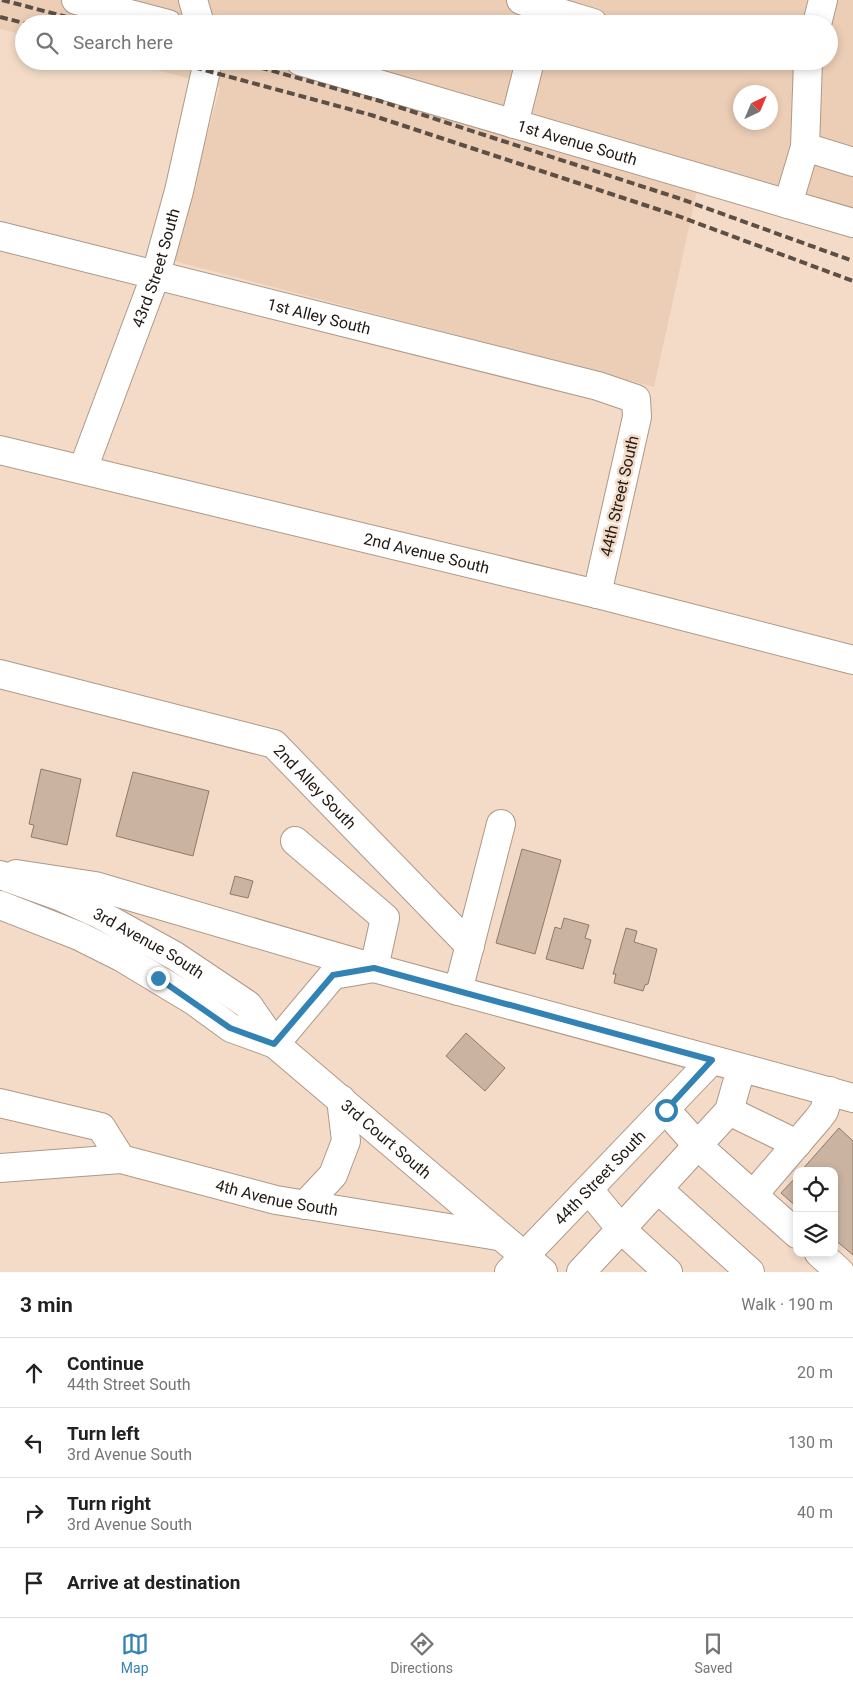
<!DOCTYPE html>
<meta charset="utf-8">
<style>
body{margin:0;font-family:Roboto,sans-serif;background:#f2f2f2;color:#222}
.controls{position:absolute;right:15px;bottom:15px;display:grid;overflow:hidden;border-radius:10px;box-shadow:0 2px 8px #0003}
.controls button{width:45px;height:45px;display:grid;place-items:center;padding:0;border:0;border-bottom:1px solid #e0e0e0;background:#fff;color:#222;font:25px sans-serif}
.compass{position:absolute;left:733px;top:85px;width:45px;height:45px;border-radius:50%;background:#fff;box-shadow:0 2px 8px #0003;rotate:44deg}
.stop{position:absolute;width:15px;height:15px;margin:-11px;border:4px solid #3382b4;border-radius:50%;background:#fff}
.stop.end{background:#3382b4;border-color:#fff;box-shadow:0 1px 5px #0008}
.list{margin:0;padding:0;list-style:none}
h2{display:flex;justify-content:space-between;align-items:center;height:65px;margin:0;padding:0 20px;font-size:21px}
h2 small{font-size:16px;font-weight:400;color:#767676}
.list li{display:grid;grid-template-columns:32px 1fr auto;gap:15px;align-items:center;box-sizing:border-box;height:70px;padding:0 20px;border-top:1px solid #e0e0e0}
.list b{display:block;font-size:19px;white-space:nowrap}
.list p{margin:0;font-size:16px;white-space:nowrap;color:#767676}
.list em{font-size:16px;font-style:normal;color:#767676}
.icon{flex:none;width:28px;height:28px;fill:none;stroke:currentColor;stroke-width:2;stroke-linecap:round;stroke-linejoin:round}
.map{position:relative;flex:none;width:853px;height:1272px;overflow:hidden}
.search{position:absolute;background:#fff;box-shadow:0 2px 8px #0003;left:15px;right:15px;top:15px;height:55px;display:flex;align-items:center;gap:12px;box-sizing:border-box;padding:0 18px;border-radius:28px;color:#767676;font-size:19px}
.sheet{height:345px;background:#fff}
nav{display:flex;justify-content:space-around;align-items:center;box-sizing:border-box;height:70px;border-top:1px solid #e0e0e0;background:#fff;font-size:14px;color:#767676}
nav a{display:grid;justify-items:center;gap:2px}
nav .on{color:#3382b4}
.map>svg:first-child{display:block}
.built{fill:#ecceb6;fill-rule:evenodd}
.building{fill:#cab3a1;stroke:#8f7a69}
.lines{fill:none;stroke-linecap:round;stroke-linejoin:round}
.minor-casing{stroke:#af9887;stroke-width:30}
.major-casing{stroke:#af9887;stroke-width:30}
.minor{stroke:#fff;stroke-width:28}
.major{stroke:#fff;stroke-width:28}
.rail{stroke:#5c4f46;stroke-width:4;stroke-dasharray:8 4;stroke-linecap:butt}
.route{stroke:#3382b4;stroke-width:6}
.labels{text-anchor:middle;stroke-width:5;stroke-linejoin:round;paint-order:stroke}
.street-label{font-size:16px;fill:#221913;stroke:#f3dbc8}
</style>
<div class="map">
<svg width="853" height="1272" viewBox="0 0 853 1272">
<rect width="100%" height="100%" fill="#f3dbc8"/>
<path class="built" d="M0,0H853V233L698,186L654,387L174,261L220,87L123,61H829V24H24V35L0,29ZM740,92H770V122H740Z"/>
<path class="building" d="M41,769L81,779L67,845L31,837L34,825L29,824Z
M133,772L209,791L193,856L116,836Z
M522,849L561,860L535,954L496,943Z
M235,876L253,881L248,898L230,894Z
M564,918L589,925L585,938L591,940L583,969L546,959L555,927L561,929Z
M626,928L637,931L634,942L657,949L648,984L645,985L643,991L614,983L616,974H613Z
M466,1033L505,1068L485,1091L446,1056Z
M839,1128L853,1141V1255L834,1239V1171H801Z
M797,1176V1207L781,1193Z"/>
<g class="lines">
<defs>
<g id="minor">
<path d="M76,0L168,24"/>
<path d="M193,0L200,24"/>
<path d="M521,0L544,8L540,24"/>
<path d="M544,8L593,23"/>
<path d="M817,24L823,0"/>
<path id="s1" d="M300,61L853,223"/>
<path d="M514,124L530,61"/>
<path d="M805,147L808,61"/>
<path d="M788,204L805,147L853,162"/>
<path id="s2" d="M0,236L598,386L636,399L637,417L597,594"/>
<path id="s3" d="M0,450L597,594L853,660"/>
<path id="s4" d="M83,469L156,274L179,191L206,70L205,61"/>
<path id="s5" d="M0,674L274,744L470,946"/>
<path d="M16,874L95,886L374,968L385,918L295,841"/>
<path d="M458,991L501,824"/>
<path d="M275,1044L333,975L374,968L853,1098"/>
<path d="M0,1103L101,1127L121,1159"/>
<path d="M666,1110L698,1146L797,1234"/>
<path d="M729,1111L797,1144"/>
<path id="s6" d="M0,1168L121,1159L276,1200L498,1236"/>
<path d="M658,1189L750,1272"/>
<path d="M589,1190L621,1229L729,1111L741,1069"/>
<path d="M753,1195L818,1119L824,1111L830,1091"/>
<path d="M305,1205L333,1175L346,1141L341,1099"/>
<path d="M819,1253L840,1272"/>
<path id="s7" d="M509,1272L712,1060"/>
<path d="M581,1272L621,1229L668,1272"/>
</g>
<g id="major">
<path id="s8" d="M0,875L59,896L99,914L175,956L248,1005L275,1044L543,1272"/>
<path d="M0,905L79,936L121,957L194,1001L231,1028L275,1044"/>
</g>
</defs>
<use href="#minor" class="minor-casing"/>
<use href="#major" class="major-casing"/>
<use href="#minor" class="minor"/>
<use href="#major" class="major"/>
<path class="rail" d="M2,0L94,24
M0,17L28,24
M171,61L371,115L678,216L853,281
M237,61L380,101L681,199L853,261"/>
</g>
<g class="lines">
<path class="route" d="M158,978L230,1028L274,1044L333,975L374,968L712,1060L666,1110"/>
</g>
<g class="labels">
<g class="street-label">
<text dy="6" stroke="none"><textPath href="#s1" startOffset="289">1st Avenue South</textPath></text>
<text dy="6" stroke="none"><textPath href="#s4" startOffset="214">43rd Street South</textPath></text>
<text dy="6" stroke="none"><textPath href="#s2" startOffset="329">1st Alley South</textPath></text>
<text transform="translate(619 496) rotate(-77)" y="6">44th Street South</text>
<text dy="6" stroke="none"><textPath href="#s3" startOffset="439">2nd Avenue South</textPath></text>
<text dy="6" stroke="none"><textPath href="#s5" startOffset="342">2nd Alley South</textPath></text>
<text dy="6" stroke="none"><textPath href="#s8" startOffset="164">3rd Avenue South</textPath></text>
<text dy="6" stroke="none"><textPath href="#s8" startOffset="475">3rd Court South</textPath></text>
<text dy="6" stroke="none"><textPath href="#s7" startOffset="131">44th Street South</textPath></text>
<text dy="6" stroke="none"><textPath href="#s6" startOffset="282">4th Avenue South</textPath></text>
</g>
</g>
</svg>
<div class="controls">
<button><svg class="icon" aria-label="locate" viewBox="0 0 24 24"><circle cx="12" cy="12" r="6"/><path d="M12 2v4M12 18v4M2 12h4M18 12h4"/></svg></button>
<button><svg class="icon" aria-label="layers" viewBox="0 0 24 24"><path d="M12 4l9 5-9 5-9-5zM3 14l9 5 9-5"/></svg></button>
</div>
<svg class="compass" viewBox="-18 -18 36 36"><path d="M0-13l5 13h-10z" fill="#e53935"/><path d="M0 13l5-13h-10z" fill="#767676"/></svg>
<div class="stop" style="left:666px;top:1110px"></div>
<div class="stop end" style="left:158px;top:978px"></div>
<div class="search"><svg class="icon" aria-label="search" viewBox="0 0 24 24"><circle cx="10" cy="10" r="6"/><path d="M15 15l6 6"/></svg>Search here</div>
</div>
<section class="sheet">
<h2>3 min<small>Walk · 190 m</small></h2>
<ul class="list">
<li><svg class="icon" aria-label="ahead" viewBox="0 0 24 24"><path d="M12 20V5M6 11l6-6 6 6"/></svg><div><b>Continue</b><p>44th Street South</p></div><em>20 m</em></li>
<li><svg class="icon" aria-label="left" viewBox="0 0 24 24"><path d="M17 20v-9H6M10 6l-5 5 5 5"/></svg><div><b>Turn left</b><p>3rd Avenue South</p></div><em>130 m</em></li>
<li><svg class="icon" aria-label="right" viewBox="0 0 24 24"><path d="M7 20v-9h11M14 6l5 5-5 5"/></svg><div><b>Turn right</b><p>3rd Avenue South</p></div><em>40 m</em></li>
<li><svg class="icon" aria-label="arrive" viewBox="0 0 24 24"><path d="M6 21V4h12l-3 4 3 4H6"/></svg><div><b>Arrive at destination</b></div></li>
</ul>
</section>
<nav>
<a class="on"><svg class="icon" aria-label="map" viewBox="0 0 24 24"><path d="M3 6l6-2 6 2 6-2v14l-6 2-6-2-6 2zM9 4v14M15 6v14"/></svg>Map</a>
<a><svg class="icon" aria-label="directions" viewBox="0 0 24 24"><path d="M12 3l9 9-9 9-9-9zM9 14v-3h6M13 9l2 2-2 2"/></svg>Directions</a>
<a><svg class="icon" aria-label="saved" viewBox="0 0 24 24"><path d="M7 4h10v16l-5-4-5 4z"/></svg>Saved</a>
</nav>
